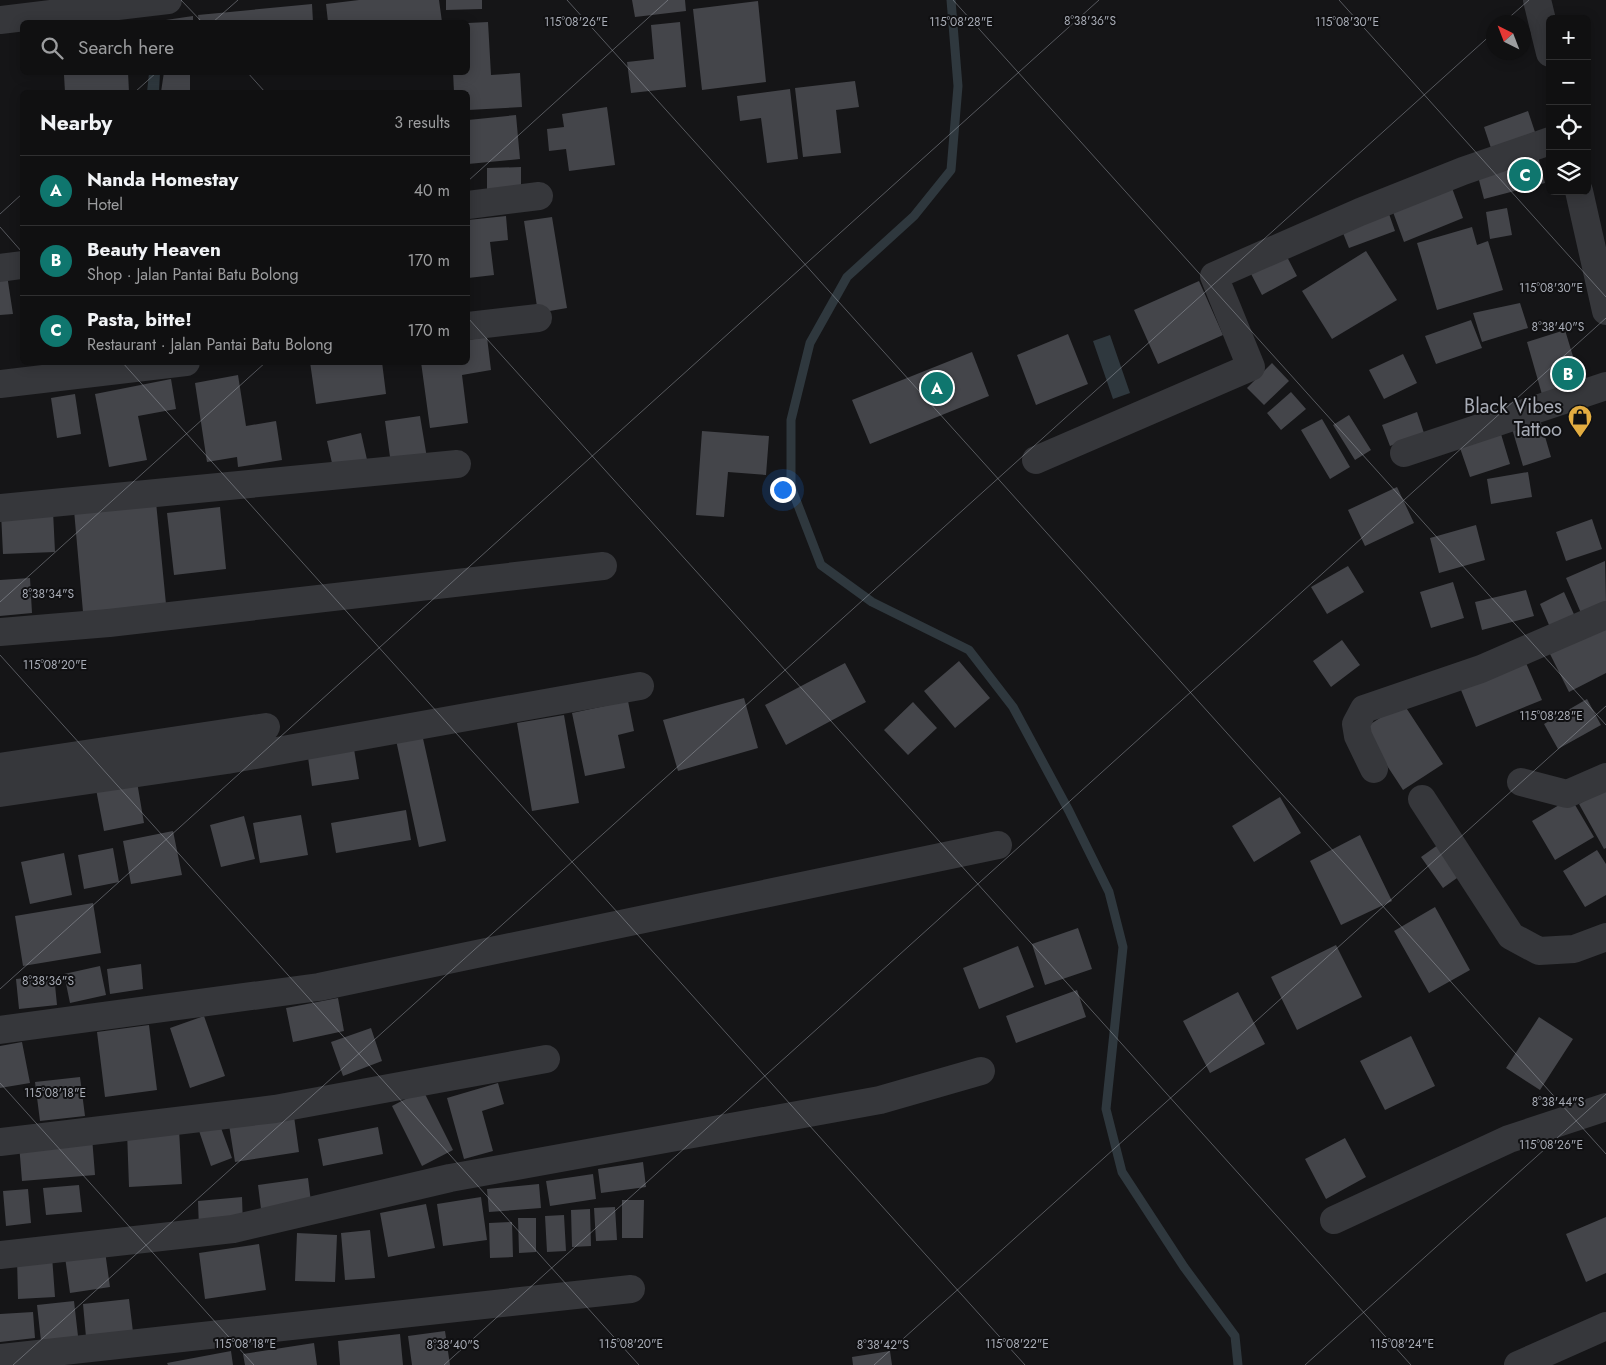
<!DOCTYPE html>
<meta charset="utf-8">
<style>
body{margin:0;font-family:Jost,sans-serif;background:#1e1e1f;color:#f1f3f6}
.controls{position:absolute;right:15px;top:15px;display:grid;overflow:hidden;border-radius:8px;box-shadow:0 2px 12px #0003}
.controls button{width:45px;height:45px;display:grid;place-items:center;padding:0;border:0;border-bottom:1px solid #303031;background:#101011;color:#f1f3f6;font:25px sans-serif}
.compass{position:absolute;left:1486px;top:15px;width:45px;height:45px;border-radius:50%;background:#101011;box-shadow:0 2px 12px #0003;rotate:318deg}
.you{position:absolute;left:782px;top:489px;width:18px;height:18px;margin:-12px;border:4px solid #fff;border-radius:50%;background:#1a73e8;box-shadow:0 0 0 8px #1a73e833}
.badge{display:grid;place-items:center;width:32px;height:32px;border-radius:50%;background:#0f766e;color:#fff;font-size:16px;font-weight:700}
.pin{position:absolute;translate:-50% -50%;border:2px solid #fff;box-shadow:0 1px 5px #0006}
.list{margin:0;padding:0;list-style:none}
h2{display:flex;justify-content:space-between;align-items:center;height:65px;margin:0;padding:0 20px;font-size:21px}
h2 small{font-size:16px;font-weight:400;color:#9c9d9f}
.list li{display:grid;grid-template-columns:32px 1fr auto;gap:15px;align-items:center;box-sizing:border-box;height:70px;padding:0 20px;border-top:1px solid #303031}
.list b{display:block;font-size:19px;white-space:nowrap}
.list p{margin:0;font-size:16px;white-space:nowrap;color:#9c9d9f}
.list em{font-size:16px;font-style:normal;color:#9c9d9f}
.icon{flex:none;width:28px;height:28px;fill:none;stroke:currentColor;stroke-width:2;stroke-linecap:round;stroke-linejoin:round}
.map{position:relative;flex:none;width:1606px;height:1365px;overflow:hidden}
.search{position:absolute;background:#101011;box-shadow:0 2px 12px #0003;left:20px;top:20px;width:450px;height:55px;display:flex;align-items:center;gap:12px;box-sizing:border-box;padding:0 18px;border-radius:8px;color:#9c9d9f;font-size:19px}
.panel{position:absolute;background:#101011;box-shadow:0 2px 12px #0003;left:20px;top:90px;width:450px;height:275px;border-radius:8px}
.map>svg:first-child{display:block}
.water{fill:#2f383e}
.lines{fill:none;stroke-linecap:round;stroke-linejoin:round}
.stream{stroke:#2f383e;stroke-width:9}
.building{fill:#44454a}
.minor{stroke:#36373b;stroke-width:28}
.tertiary{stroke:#36373b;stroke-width:28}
.ticks{fill:none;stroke:#a8acb6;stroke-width:1;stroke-opacity:0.45}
.labels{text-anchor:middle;stroke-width:4;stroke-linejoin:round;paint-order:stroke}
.poi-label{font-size:20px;fill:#a8acb6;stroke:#101012;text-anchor:end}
.ticks-label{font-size:12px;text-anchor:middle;fill:#a8acb6;stroke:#101012;stroke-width:4;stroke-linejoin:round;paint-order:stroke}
</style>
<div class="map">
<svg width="1606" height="1365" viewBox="0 0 1606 1365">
<rect width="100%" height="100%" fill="#151517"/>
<path class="water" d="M149,73H160L159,92H147Z
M1110,335L1130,393L1113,399L1093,341Z"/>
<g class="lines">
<path class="stream" d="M951,0L958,86L951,170L914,216L847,277L810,343L791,420V487L821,565L872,602L969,650L1013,707L1069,811L1109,892L1123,947L1106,1109L1122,1172L1184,1267L1235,1336L1238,1365"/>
</g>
<path class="building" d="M359,0H439L442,22H328L326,4Z
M446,0H482V9L446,10Z
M632,0H685L686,11L635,17Z
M758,1L766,82L702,90L693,9Z
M312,4L313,22H199L198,15Z
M193,16V22H159V21Z
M488,22L491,75L520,73L522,107L468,110V92H454L453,72H468V23Z
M680,22L686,87L631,93L627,62L654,59L651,25Z
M128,72L129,92H65L64,75Z
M164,72L190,74V92H161Z
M855,81L859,107L836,110L841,153L803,157L795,88Z
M790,89L798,159L767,163L761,118L740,121L737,96Z
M607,107L615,165L569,171L566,149L549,151L547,129L564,127L562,114Z
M1528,111L1535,132L1491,148L1484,127Z
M516,115L520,159L468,164V120Z
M1537,153L1545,183L1484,199L1476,169Z
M521,167V198L487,199V168Z
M1452,188L1463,218L1404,242L1393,212Z
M1507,208L1512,235L1490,239L1486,212Z
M1388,211L1395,231L1349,248L1341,228Z
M506,216L508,240L490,242L494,275L468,278V220Z
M552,217L567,308L538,313L524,221Z
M1472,227L1477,245L1488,241L1503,290L1437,310L1417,243Z
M1284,251L1297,276L1262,295L1249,270Z
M1366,251L1397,300L1332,339L1302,291Z
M7,275L13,314L0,315V276Z
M1199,281L1223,335L1158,364L1134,310Z
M1520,303L1528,328L1482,342L1473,313Z
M1471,320L1482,348L1436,364L1425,336Z
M1565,330L1582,386L1543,398L1527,342Z
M1068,334L1088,384L1036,405L1017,355Z
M487,337L491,370L462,375L468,423L430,428L421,362H468V340Z
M972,352L989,396L870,444L852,400Z
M1403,354L1417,383L1384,399L1369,370Z
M310,362H382L386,394L316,404Z
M1272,363L1289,381L1264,405L1247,388Z
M238,375L246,426L276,421L282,460L238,467L237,457L207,462L195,383Z
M171,379L176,409L138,416L147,460L109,467L95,394Z
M1291,392L1306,409L1281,430L1267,413Z
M75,394L81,434L57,438L51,398Z
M1417,412L1424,433L1390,446L1382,425Z
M1349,415L1371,450L1355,460L1333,425Z
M420,416L427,458L391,464L385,421Z
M1539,416L1551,457L1523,466L1511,425Z
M1322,419L1350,467L1330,479L1301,430Z
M702,431L769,436L766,475L728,472L724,517L696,515Z
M361,433L368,464L334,472L327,441Z
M1501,434L1510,464L1470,477L1460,448Z
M1528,472L1532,497L1491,504L1487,479Z
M1397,487L1414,523L1365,546L1348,510Z
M156,502L166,604L83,612L74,510Z
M220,507L226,569L174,575L167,513Z
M53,511L55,552L3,554L1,513Z
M1592,519L1602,549L1566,561L1556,532Z
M1476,525L1485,560L1439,573L1430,538Z
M1605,561L1606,603L1581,613L1566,578Z
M1348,566L1364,592L1327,614L1311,587Z
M30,578L32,613L0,616V580Z
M1453,582L1464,618L1431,628L1420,592Z
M1526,590L1534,616L1482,630L1475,602Z
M1564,592L1577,621L1552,632L1540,604Z
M1606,627V673L1569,692L1550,654Z
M1342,640L1360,665L1331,687L1313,661Z
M959,661L990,698L955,728L924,691Z
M845,663L866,702L786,745L765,705Z
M1526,663L1542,700L1476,727L1461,690Z
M744,698L758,748L678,771L663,720Z
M1587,699L1601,725L1558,749L1544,724Z
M628,701L634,731L618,735L625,768L585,776L572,713Z
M913,702L937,728L908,755L884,730Z
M1403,703L1443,764L1403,790L1363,729Z
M564,715L579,803L532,811L517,723Z
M422,734L446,841L419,847L396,740Z
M353,743L359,779L312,786L307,750Z
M136,776L144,823L104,831L95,784Z
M1606,788V848L1604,849L1579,804Z
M1280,797L1301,833L1254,862L1232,826Z
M1571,798L1594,837L1555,860L1532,821Z
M406,810L411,840L336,853L331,823Z
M301,815L308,855L260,863L253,823Z
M244,816L255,859L221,867L210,825Z
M173,831L182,875L131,884L123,841Z
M1360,835L1392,901L1341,925L1310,861Z
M1442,842L1464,873L1443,888L1421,857Z
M113,848L119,882L84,889L78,855Z
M1597,850L1606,864V895L1585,907L1563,871Z
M64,853L72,895L30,904L21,862Z
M93,903L101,953L23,966L15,916Z
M1435,907L1470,970L1429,993L1394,931Z
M1078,928L1092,969L1045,985L1032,944Z
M1336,945L1362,997L1297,1030L1271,977Z
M1018,946L1034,987L979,1009L963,968Z
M141,964L143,989L110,994L107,969Z
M100,966L106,995L70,1003L64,974Z
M54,975L57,1005L19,1009L16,979Z
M1077,990L1086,1017L1016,1043L1006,1016Z
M1238,992L1265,1044L1210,1073L1183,1021Z
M338,998L344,1031L293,1042L286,1008Z
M204,1016L225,1076L190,1088L170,1028Z
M1539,1017L1573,1039L1540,1090L1506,1068Z
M149,1025L157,1090L105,1097L97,1032Z
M371,1028L382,1061L343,1076L331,1042Z
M1411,1036L1435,1086L1385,1110L1360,1061Z
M22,1042L30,1083L0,1088V1046Z
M80,1077L85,1116L40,1121L35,1082Z
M498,1083L504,1104L482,1111L493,1151L464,1159L447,1098Z
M423,1090L453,1150L422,1166L392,1106Z
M293,1109L299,1152L235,1162L228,1119Z
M217,1117L232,1158L211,1166L197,1125Z
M378,1127L383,1154L323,1166L318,1139Z
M179,1129L182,1184L129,1187L127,1131Z
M92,1137L95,1175L22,1181L19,1144Z
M1345,1138L1366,1177L1326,1199L1305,1159Z
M643,1162L646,1187L601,1193L598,1169Z
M593,1174L596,1199L550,1206L546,1181Z
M308,1178L312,1210L262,1217L258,1185Z
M539,1184L541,1208L489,1212L487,1189Z
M79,1185L82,1212L46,1215L43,1188Z
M28,1189L31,1223L6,1226L3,1191Z
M242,1197L243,1226L199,1229L198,1201Z
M481,1197L487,1240L443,1246L437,1204Z
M622,1200H644L643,1238H622Z
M426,1204L435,1248L388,1257L380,1213Z
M615,1207L617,1240L596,1241L594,1208Z
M590,1209L591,1246L572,1247L571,1210Z
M564,1215L566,1251L547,1252L545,1216Z
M1606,1217V1273L1586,1282L1566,1234Z
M518,1218H536V1252L519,1253Z
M512,1222L513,1257L490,1258L489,1223Z
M370,1230L375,1278L345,1280L341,1233Z
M297,1233L337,1235L335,1282L295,1281Z
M259,1244L266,1290L205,1299L199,1253Z
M105,1251L110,1287L70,1293L65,1257Z
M52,1256L55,1297L18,1299L17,1258Z
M129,1299L133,1332L86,1337L83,1304Z
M74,1301L78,1336L41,1341L37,1305Z
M33,1312L35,1338L0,1342V1314Z
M445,1331L450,1365H412L408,1336Z
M400,1334L403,1365H340L338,1341Z
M314,1343L317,1365H245L243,1354Z
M231,1351L233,1365H168L167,1363Z
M890,1351L892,1365H853L852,1357Z"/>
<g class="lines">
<path class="minor" d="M468,205L539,196
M0,268L22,265
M468,326L538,318
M0,384L186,362
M1404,453L1606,386
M1036,460L1251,367L1214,276L1360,212L1463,171L1550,141
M0,508L457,464
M0,632L109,623L603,566
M0,767L266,727
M1374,769L1358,736L1356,724L1364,709L1481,669L1606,615
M1521,782L1567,794L1606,777
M0,793L227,760L640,686
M1422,799L1511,936L1539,951L1574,949L1606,937
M0,1030L319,987L998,845
M0,1142L275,1109L546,1059
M1334,1220L1509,1139L1606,1107
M0,1255L233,1229L450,1178L880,1100L981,1071
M0,1358L631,1289
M1518,1365L1606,1326"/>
<path class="tertiary" d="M1537,0L1550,53
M0,20L168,0
M1579,191L1606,311"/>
</g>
<path class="ticks" d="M181,0L202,22M567,0L1606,1154M953,0L1606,725M1339,0L1606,297M213,22L238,0M1504,22L1529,0M247,72L265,92M135,92L157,72M468,181L668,0M0,214L22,194M0,227L22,252M468,318L1411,1365M122,362L1025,1365M0,602L266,362M0,655L639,1365M0,989L1099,0M0,1083L254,1365M13,1365L1494,32M444,1365L1606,318M874,1365L1606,706M1305,1365L1606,1094"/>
<defs>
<symbol id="shop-pin" viewBox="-11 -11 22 30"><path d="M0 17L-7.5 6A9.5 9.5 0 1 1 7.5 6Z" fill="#e3ad41" stroke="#101012"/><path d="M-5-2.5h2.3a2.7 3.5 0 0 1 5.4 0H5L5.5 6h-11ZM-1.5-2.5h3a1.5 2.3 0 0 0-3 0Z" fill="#111"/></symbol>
</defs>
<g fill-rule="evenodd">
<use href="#shop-pin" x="1566" y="403" width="28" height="38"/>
</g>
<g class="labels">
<g class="poi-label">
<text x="1562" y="413">Black Vibes<tspan x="1562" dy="23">Tattoo</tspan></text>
</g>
</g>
<g class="ticks-label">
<text x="1090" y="25">8°38'36"S</text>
<text x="576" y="26">115°08'26"E</text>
<text x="961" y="26">115°08'28"E</text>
<text x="1347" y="26">115°08'30"E</text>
<text x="1551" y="292">115°08'30"E</text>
<text x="1558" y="331">8°38'40"S</text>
<text x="48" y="598">8°38'34"S</text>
<text x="55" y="669">115°08'20"E</text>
<text x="1551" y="720">115°08'28"E</text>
<text x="48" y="985">8°38'36"S</text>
<text x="55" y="1097">115°08'18"E</text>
<text x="1558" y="1106">8°38'44"S</text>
<text x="1551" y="1149">115°08'26"E</text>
<text x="245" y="1348">115°08'18"E</text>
<text x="631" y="1348">115°08'20"E</text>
<text x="1017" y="1348">115°08'22"E</text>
<text x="1402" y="1348">115°08'24"E</text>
<text x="453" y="1349">8°38'40"S</text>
<text x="883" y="1349">8°38'42"S</text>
</g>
</svg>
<div class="controls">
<button>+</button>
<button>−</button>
<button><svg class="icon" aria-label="locate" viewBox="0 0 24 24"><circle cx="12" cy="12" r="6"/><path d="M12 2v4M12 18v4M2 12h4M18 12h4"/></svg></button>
<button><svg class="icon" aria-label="layers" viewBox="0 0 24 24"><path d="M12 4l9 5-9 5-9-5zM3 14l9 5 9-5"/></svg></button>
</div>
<svg class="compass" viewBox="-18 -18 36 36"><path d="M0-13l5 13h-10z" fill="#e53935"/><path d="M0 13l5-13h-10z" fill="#9c9d9f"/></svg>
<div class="you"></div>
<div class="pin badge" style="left:937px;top:388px">A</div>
<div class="pin badge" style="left:1568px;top:374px">B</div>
<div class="pin badge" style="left:1525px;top:175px">C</div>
<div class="search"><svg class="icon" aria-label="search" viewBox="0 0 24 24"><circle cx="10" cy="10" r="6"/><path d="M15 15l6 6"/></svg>Search here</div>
<section class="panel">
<h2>Nearby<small>3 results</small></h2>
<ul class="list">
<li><span class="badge">A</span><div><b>Nanda Homestay</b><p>Hotel</p></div><em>40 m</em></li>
<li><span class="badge">B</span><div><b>Beauty Heaven</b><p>Shop · Jalan Pantai Batu Bolong</p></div><em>170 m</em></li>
<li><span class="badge">C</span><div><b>Pasta, bitte!</b><p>Restaurant · Jalan Pantai Batu Bolong</p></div><em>170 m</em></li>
</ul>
</section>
</div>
